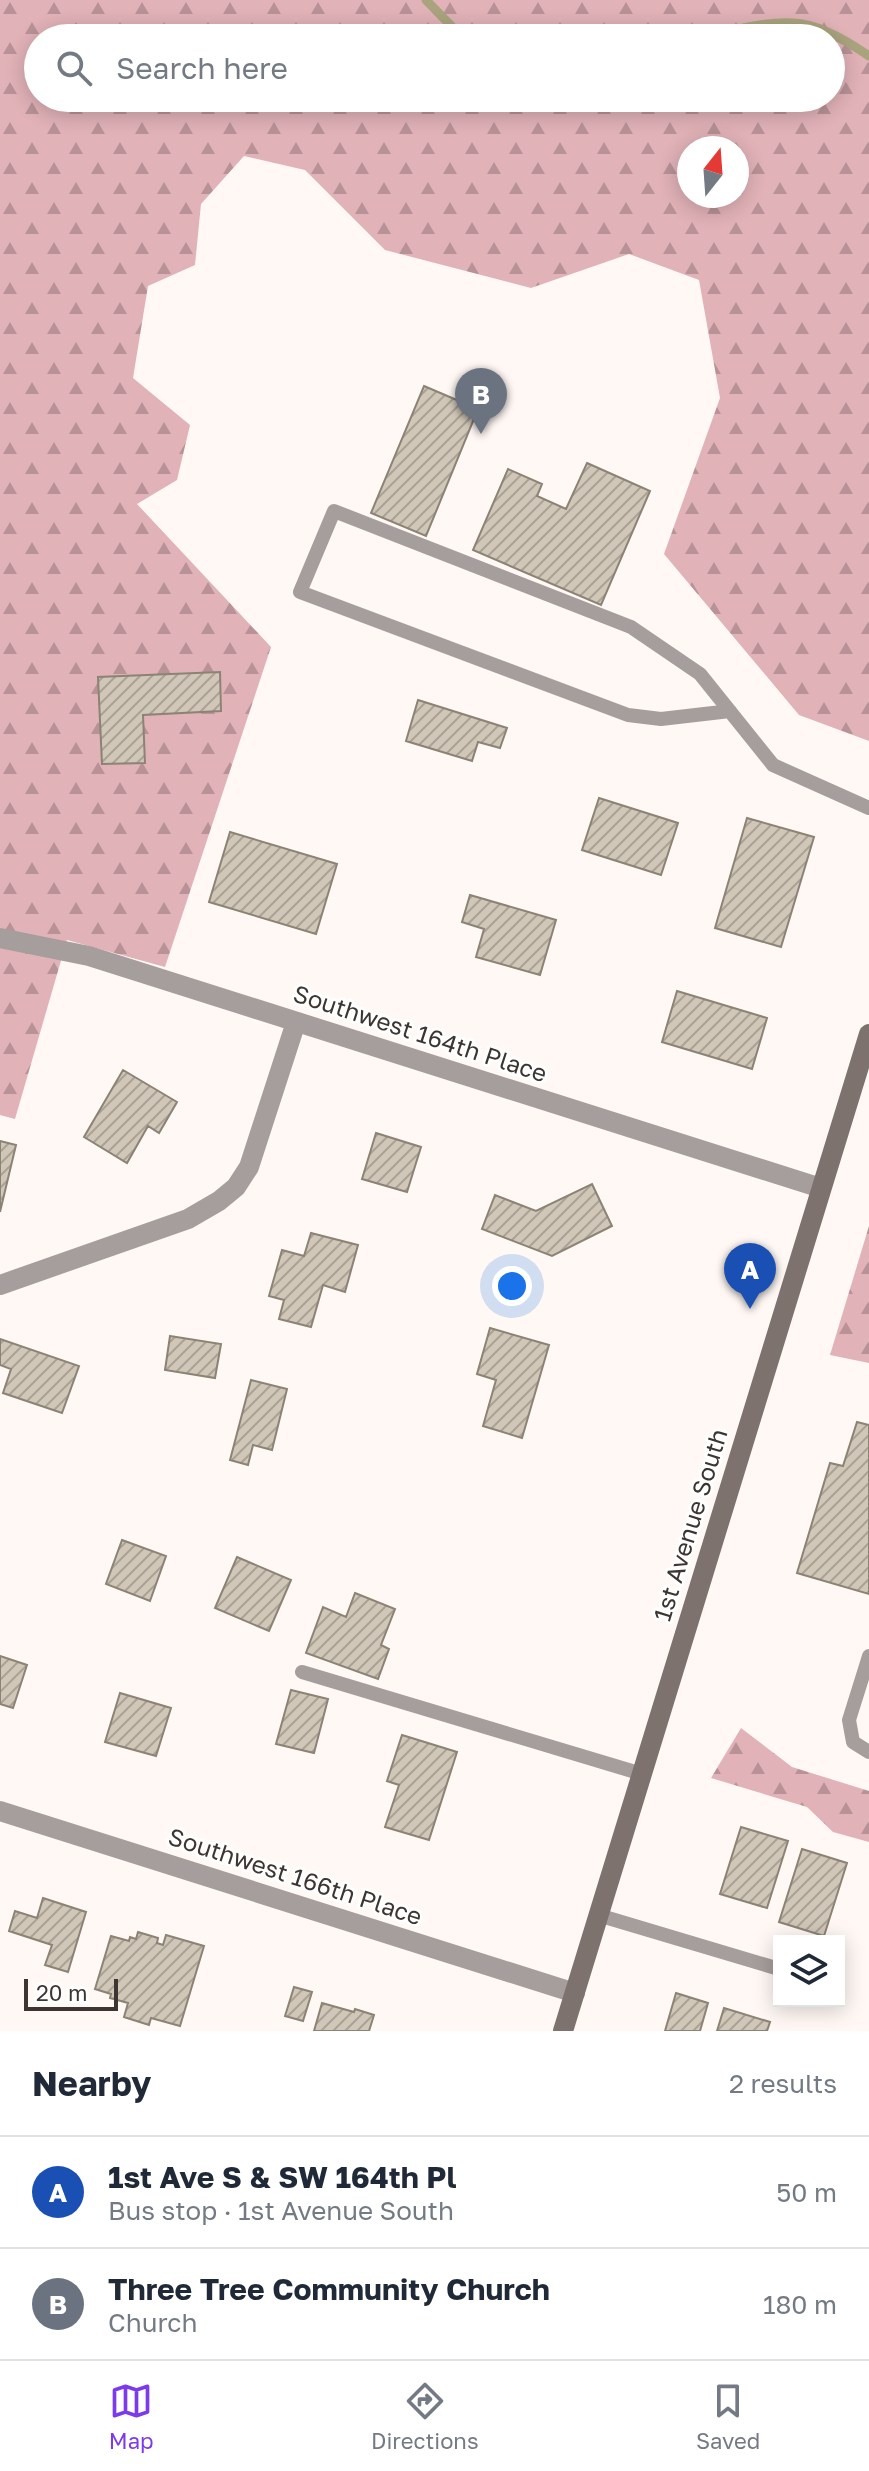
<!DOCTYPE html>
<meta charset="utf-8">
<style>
body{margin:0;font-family:"Golos Text",sans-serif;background:#f6f6f7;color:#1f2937}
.controls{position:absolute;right:24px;bottom:24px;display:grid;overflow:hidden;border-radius:0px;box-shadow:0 4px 20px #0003}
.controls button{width:72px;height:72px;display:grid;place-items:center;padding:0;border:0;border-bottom:2px solid #e0e1e3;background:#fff;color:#1f2937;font:40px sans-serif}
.compass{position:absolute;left:677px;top:136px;width:72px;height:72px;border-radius:50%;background:#fff;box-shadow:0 4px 20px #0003;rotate:17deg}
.scale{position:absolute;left:24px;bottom:20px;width:94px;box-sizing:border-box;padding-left:8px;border:4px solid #3c3531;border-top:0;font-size:22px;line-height:28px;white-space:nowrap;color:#3c3531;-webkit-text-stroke:6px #fff;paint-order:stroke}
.you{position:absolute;left:512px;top:1286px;width:28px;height:28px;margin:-20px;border:6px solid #fff;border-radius:50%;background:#1a73e8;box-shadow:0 0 0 12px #1a73e833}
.badge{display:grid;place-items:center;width:52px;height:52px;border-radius:50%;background:#7c3aed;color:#fff;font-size:26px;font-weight:700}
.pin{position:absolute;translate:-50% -66px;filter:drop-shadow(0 2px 4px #0008)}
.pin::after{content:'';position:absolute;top:42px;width:28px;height:24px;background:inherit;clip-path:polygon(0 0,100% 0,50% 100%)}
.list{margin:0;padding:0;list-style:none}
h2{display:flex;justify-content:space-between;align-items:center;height:104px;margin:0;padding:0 32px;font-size:34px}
h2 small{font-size:26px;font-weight:400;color:#747a83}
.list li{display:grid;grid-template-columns:52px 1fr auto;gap:24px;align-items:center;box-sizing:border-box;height:112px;padding:0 32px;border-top:2px solid #e0e1e3}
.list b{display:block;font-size:30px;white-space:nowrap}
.list p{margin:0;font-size:26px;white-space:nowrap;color:#747a83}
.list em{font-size:26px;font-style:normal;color:#747a83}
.icon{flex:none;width:44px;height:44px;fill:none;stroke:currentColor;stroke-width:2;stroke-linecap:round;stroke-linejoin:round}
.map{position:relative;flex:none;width:869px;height:2031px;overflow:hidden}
.search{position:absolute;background:#fff;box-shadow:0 4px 20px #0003;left:24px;right:24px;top:24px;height:88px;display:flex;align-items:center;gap:20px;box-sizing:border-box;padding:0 28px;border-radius:44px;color:#747a83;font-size:30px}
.sheet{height:328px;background:#fff}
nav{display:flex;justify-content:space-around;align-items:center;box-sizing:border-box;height:112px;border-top:2px solid #e0e1e3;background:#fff;font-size:22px;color:#747a83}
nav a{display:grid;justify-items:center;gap:4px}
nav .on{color:#7c3aed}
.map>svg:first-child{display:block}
.forest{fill:url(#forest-firs);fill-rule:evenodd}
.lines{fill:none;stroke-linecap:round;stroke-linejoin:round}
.stream{stroke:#a9a47d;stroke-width:9}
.building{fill:url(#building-hatch);stroke:#8c8375;stroke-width:2}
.service{stroke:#a69e9c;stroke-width:14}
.minor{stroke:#a69e9c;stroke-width:20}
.secondary{stroke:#7e726f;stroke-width:20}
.labels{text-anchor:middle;stroke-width:6;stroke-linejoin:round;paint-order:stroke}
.street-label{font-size:24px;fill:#3c3531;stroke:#fff}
</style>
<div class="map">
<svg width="869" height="2031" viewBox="0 0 869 2031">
<defs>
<pattern id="forest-firs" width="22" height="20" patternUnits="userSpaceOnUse" patternTransform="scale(2)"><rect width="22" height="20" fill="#e1b2b8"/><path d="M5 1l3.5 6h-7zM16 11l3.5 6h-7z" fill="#b89296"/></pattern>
<pattern id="building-hatch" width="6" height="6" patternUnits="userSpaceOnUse" patternTransform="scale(2)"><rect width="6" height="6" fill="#d1c7b8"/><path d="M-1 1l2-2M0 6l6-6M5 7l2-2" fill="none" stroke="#aba296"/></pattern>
</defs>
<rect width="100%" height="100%" fill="#fff8f4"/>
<path class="forest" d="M0,0H869V741L799,715L664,554L720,398L699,280L629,254L531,288L385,250L305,170L244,156L201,204L195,265L148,286L133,378L190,425L177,480L137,504L271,647L165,967L67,940L15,1119L0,1115ZM38,38H831V98H38ZM689,148H737V196H689Z
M869,1226V1363L830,1355Z
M741,1728L792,1767L869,1791V1842L833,1832L807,1807L711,1778Z"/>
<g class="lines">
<path class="stream" d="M426,0L463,38
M706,38C734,29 765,21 794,23C818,24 849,42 869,56
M603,98H607"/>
</g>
<path class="building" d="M424,386L478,409L426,536L371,513Z
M587,463L650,491L601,605L473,550L508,469L542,484L537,496L566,509Z
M220,672L221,711L143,715L145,763L102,764L98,677Z
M418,700L507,728L500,748L478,742L472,761L406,741Z
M599,798L678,823L661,875L582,850Z
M747,818L814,837L781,947L715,928Z
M230,832L337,864L316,934L209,902Z
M470,895L556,920L540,975L476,957L484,929L462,922Z
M677,991L767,1018L752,1069L662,1042Z
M123,1070L177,1102L159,1133L148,1126L127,1163L84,1137Z
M376,1133L421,1147L407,1192L362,1179Z
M0,1141L16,1145L0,1212Z
M592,1184L612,1226L552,1256L482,1229L495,1195L536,1211Z
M311,1233L358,1245L345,1292L323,1285L311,1327L279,1319L284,1300L269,1296L282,1250L304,1256Z
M490,1328L549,1345L522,1438L483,1426L496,1380L477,1374Z
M170,1336L221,1344L215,1378L165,1370Z
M0,1339L79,1366L62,1413L3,1393L11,1369L0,1365Z
M251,1380L287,1389L272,1450L253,1445L248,1465L230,1460Z
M857,1422L869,1425V1594L797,1573L830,1463L843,1466Z
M122,1540L166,1556L150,1601L106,1584Z
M237,1557L291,1580L269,1631L215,1608Z
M355,1593L395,1609L381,1645L389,1649L378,1679L306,1653L323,1607L346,1617Z
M0,1656L27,1665L13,1708L0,1704Z
M291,1690L328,1699L314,1753L276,1744Z
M120,1693L171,1708L156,1756L105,1742Z
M402,1735L457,1752L429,1840L385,1827L399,1785L387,1781Z
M741,1827L788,1841L767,1908L720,1894Z
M802,1849L847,1863L824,1936L779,1922Z
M43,1898L86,1912L68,1972L45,1965L52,1945L9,1931L15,1911L37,1918Z
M138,1932L158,1938L157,1943L163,1945L166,1935L204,1946L180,2026L151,2018L149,2025L124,2017L128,2003L110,1998L111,1994L95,1989L111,1936L129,1941L130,1937L136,1939Z
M294,1987L312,1992L303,2021L285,2016Z
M676,1993L708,2003L700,2031H665Z
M322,2003L354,2012L355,2009L374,2015L369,2031H314Z
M724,2008L770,2022L767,2031H717Z"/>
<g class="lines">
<path class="service" d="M730,711L661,719L628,715L300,592L334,511L631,627L700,674L773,765L869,808
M869,1656L849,1720L853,1742L869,1752
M302,1672L642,1774
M598,1915L779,1969"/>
<path class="minor" d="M0,938L89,956L821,1188
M0,1285L188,1219L219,1201L236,1187L249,1167L296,1022
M0,1811L575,1993"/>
<path class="secondary" d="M563,2031L869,1034"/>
</g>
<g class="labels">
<g class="street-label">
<text transform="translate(420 1034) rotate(18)" y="8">Southwest 164th Place</text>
<text transform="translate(691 1525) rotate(-73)" y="8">1st Avenue South</text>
<text transform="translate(295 1877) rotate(18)" y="8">Southwest 166th Place</text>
</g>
</g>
</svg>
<div class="controls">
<button><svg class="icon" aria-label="layers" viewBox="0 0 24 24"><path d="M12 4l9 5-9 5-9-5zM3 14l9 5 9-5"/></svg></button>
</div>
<svg class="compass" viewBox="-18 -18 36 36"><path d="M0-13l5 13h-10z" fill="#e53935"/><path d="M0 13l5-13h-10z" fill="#747a83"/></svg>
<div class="scale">20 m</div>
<div class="you"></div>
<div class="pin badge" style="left:750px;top:1309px;background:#1a4fb4">A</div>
<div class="pin badge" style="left:481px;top:434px;background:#6b7280">B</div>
<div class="search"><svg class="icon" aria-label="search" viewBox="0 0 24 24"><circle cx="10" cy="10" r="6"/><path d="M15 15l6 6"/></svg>Search here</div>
</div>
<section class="sheet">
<h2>Nearby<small>2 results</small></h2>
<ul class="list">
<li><span class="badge" style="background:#1a4fb4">A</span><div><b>1st Ave S &amp; SW 164th Pl</b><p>Bus stop · 1st Avenue South</p></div><em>50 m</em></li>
<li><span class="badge" style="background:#6b7280">B</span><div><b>Three Tree Community Church</b><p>Church</p></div><em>180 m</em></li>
</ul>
</section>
<nav>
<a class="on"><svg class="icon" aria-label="map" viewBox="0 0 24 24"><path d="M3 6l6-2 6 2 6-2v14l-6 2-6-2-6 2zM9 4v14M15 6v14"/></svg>Map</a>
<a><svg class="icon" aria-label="directions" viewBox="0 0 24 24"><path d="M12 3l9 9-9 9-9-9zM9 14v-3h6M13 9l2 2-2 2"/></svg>Directions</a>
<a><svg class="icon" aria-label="saved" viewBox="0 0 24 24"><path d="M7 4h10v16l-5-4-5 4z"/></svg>Saved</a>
</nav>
